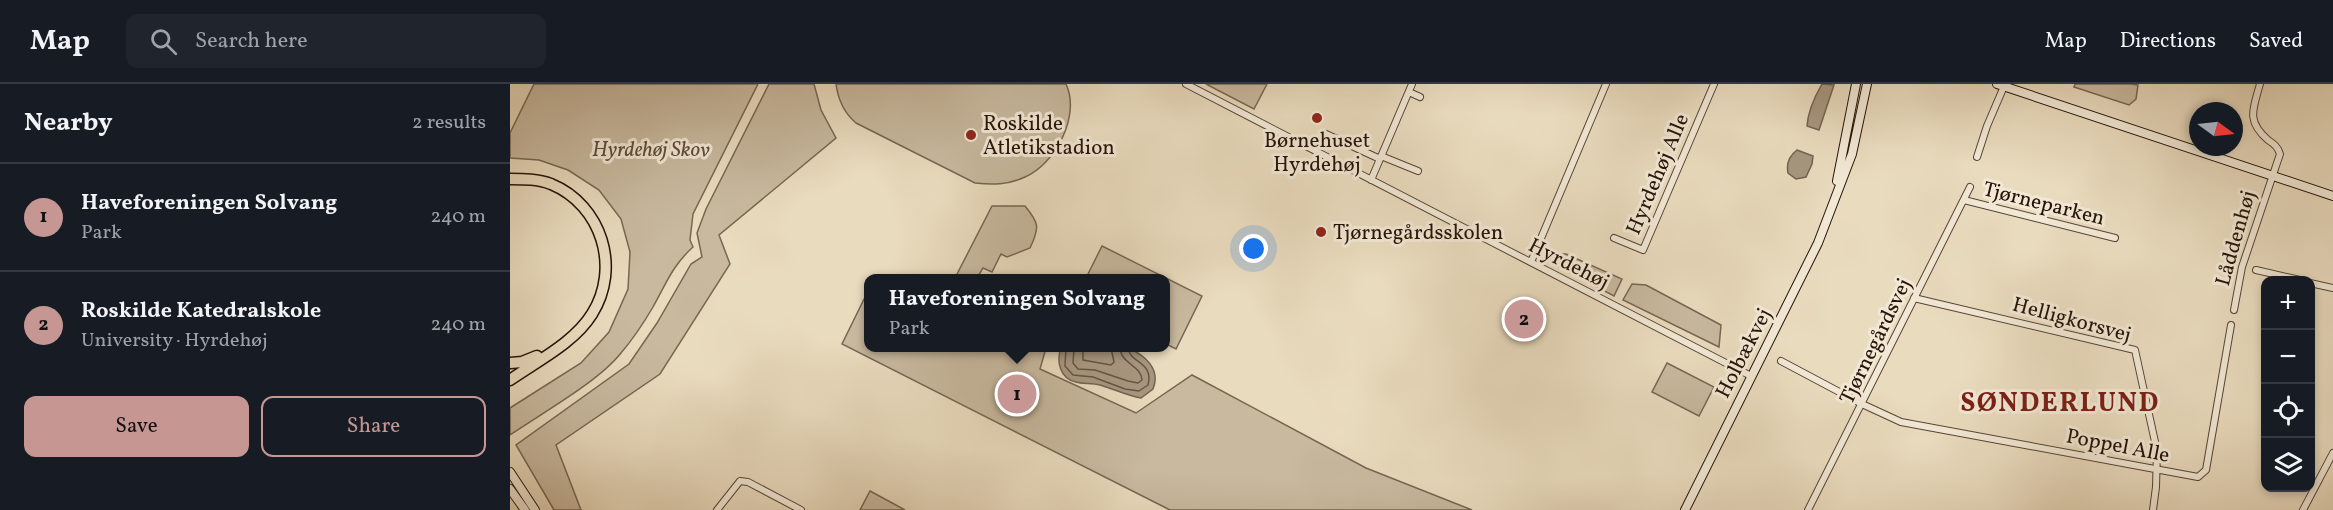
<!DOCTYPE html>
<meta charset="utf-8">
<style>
body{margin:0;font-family:Vollkorn,serif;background:#20242c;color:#f1f3f6}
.controls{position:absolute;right:18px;bottom:18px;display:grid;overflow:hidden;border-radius:12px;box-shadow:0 3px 9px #0003}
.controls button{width:54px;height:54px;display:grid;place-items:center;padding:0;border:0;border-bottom:2px solid #363941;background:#171b24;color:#f1f3f6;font:30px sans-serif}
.compass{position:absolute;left:1679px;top:18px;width:54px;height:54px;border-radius:50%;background:#171b24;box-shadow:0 3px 9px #0003;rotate:105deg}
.you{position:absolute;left:744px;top:165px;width:21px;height:21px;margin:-15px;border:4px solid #fff;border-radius:50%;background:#1a73e8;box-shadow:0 0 0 9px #1a73e833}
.badge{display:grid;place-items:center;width:39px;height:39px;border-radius:50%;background:#c59692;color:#111;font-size:20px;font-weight:700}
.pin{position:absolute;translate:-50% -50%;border:3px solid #fff;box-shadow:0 2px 6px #0006}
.popup{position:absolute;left:354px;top:190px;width:306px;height:78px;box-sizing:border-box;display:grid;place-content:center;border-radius:12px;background:#171b24;filter:drop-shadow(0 2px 4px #0005);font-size:20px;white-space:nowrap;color:#9ea1a6}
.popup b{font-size:22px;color:#f1f3f6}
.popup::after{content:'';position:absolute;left:50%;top:100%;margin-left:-12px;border:12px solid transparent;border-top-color:#171b24}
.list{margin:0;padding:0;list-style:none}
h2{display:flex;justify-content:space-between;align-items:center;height:78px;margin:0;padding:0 24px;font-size:26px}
h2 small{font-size:20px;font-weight:400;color:#9ea1a6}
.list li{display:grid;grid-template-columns:39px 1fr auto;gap:18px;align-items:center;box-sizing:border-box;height:108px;padding:0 24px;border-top:2px solid #363941}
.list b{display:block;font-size:22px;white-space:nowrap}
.list p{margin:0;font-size:20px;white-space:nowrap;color:#9ea1a6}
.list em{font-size:20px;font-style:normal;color:#9ea1a6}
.actions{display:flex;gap:12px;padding:18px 24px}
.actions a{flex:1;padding:14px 0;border:2px solid #c59692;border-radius:12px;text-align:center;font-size:21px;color:#c59692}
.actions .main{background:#c59692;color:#111}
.icon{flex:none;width:33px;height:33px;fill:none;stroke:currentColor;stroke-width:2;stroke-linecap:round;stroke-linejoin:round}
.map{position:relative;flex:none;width:1823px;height:426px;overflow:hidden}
header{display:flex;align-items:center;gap:36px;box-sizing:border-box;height:84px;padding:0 30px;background:#171b24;border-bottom:2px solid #363941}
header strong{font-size:28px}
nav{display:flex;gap:33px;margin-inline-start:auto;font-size:21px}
.search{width:420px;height:54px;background:#20242c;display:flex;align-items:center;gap:15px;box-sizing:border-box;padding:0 21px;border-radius:12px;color:#9ea1a6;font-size:22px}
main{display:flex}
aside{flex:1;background:#171b24}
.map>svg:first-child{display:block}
.green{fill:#c8b99f;stroke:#776653;stroke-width:1.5}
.water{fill:#a79780;stroke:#736250;stroke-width:1.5}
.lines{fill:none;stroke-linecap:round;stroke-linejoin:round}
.shore{stroke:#665444;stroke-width:1.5}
.street-casing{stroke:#574435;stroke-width:8}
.secondary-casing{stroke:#261207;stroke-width:10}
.highway-casing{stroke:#261207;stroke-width:13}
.street{stroke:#f1e8d5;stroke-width:6}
.secondary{stroke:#f1e8d5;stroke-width:8}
.highway{stroke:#e9dbbe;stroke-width:10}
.poi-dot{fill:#8f2418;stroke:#f1e8d5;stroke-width:2}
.labels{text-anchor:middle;stroke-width:6;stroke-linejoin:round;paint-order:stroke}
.poi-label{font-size:21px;fill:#261207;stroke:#f1e8d5;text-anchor:start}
.park-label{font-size:21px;font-style:italic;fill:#5f4c3c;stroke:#f1e8d5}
.street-label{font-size:21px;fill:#261207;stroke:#f1e8d5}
.district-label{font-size:27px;font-weight:bold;letter-spacing:1.5px;fill:#7a1f14;stroke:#f1e8d5}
</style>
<header>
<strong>Map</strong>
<div class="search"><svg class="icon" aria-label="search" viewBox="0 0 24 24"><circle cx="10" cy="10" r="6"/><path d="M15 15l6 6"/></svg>Search here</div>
<nav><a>Map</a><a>Directions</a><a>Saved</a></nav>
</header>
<main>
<aside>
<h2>Nearby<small>2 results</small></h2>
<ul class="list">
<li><span class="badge">1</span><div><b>Haveforeningen Solvang</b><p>Park</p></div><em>240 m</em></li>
<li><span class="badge">2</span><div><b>Roskilde Katedralskole</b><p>University · Hyrdehøj</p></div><em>240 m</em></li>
</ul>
<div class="actions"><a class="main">Save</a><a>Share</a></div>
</aside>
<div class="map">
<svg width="1823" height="426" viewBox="0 0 1823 426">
<rect width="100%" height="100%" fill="#e9dbbe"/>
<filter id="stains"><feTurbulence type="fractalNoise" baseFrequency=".00333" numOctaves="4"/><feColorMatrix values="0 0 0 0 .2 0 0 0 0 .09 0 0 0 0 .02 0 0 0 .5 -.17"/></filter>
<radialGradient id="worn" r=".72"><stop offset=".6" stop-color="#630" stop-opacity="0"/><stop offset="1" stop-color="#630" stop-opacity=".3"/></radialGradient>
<path class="green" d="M24,0H248L183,130L180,156L183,163C162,182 156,200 143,223C133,240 123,255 111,269C88,298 32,329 0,351V324L71,279L99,248L118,205L120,168L111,135L89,106L58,86L29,76L0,74V49Z
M259,0H304L311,26L326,54L209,151L220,180L150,290L46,361L71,426H44L6,361L119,280L147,239L181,180L192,173L187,149L196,125Z
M326,0H556C571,32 545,80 515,93C498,101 482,101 465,99L346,39C334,29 328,15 326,0Z
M696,0H757L744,25Z
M1565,0H1621L1628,1L1626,15L1619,21L1564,3Z
M482,122H515C529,139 530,143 520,164L497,173L491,170L482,188L473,184L467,194H445Z
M592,162L692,212L666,265L656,260V194H576Z
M1052,170H1056L1112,195L1104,212L1047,182Z
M1122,200L1136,201L1211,241L1209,263L1113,216Z
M358,207V264H536L530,285L626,329L682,291L856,384L962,426H660L332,260Z
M1157,279L1204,303L1189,332L1142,308Z
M360,407L395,426H350Z"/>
<path class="water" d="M1312,0L1324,1L1309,46L1297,42C1298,27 1304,14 1312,0Z
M1287,66L1303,72L1302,80L1296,93L1286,95L1278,89C1276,79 1279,72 1287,66Z
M551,264H618C635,271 651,285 643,305L631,314C616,311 604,305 590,301C581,299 573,300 566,298C550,295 546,277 551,264Z"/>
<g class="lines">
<path class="shore" d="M556,264L555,282L563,291L583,293L615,305L629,307L638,301C644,277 620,280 618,264
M564,264L563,279L568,285L585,286L618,297L628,299L632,296C631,281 611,280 610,264
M573,264V276L601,281L604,278L601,264"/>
<defs>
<path id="street" d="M676,0L1241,292
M899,8L910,13
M816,50L870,75
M871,72L908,87
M1467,73L1477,42L1495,0
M861,96L902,0
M1454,116L1605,154
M1104,154L1133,166L1204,0
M1021,178L1096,0
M1746,186L1790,196
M1800,199L1823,204
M1404,214L1625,266L1647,367L1646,403L1643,426
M1724,226L1732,183L1770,70C1768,63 1764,60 1758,56C1736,37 1743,25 1750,0
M1271,277L1352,320L1391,338L1688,393L1696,386L1721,241
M207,426L230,397L238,398L291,426
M1298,426L1460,103
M1793,426L1823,369"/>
<path id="secondary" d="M1487,0L1823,112
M1327,97L1346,0
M0,388L25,426
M0,405L15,426
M1175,426L1308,159L1342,70L1357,0"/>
<path id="highway" d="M0,95C14,95 28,95 41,100C92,121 111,184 82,230C64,259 27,277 0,296
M0,279L12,278L27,272"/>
</defs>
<use href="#street" class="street-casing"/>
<use href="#secondary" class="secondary-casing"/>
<use href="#highway" class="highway-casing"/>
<use href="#street" class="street"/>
<use href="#secondary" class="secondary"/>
<use href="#highway" class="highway"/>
</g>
<g class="poi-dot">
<circle cx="807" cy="34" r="6"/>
<circle cx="461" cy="51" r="6"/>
<circle cx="811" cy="148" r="6"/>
</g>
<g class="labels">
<g class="poi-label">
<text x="473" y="46">Roskilde<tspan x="473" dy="24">Atletikstadion</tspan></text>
<text x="807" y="63" text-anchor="middle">Børnehuset<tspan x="807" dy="24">Hyrdehøj</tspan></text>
<text x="823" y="155">Tjørnegårdsskolen</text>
</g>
<g class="park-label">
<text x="141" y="72">Hyrdehøj Skov</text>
</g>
<g class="street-label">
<text transform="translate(1147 90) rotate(-67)" y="7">Hyrdehøj Alle</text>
<text transform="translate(1534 119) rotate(14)" y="7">Tjørneparken</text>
<text transform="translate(1725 154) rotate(-74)" y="7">Låddenhøj</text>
<text transform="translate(1059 179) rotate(27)" y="7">Hyrdehøj</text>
<text transform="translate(1562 235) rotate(15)" y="7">Helligkorsvej</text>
<text transform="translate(1365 257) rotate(-64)" y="7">Tjørnegårdsvej</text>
<text transform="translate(1233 269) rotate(-63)" y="7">Holbækvej</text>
<text transform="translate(1608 361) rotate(11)" y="7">Poppel Alle</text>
</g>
<g class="district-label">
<text x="1550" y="327">SØNDERLUND</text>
</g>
</g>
<rect width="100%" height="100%" filter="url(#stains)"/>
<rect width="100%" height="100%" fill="url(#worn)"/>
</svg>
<div class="controls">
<button>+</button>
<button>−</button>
<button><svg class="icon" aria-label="locate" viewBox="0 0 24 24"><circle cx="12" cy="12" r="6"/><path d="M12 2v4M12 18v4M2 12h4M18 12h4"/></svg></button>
<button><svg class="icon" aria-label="layers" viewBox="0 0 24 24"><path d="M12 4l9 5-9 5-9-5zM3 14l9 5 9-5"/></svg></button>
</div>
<svg class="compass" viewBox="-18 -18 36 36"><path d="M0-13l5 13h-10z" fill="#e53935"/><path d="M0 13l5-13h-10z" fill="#9ea1a6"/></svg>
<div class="you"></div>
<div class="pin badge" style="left:507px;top:310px">1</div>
<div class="popup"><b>Haveforeningen Solvang</b>Park</div>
<div class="pin badge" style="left:1014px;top:235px">2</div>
</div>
</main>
